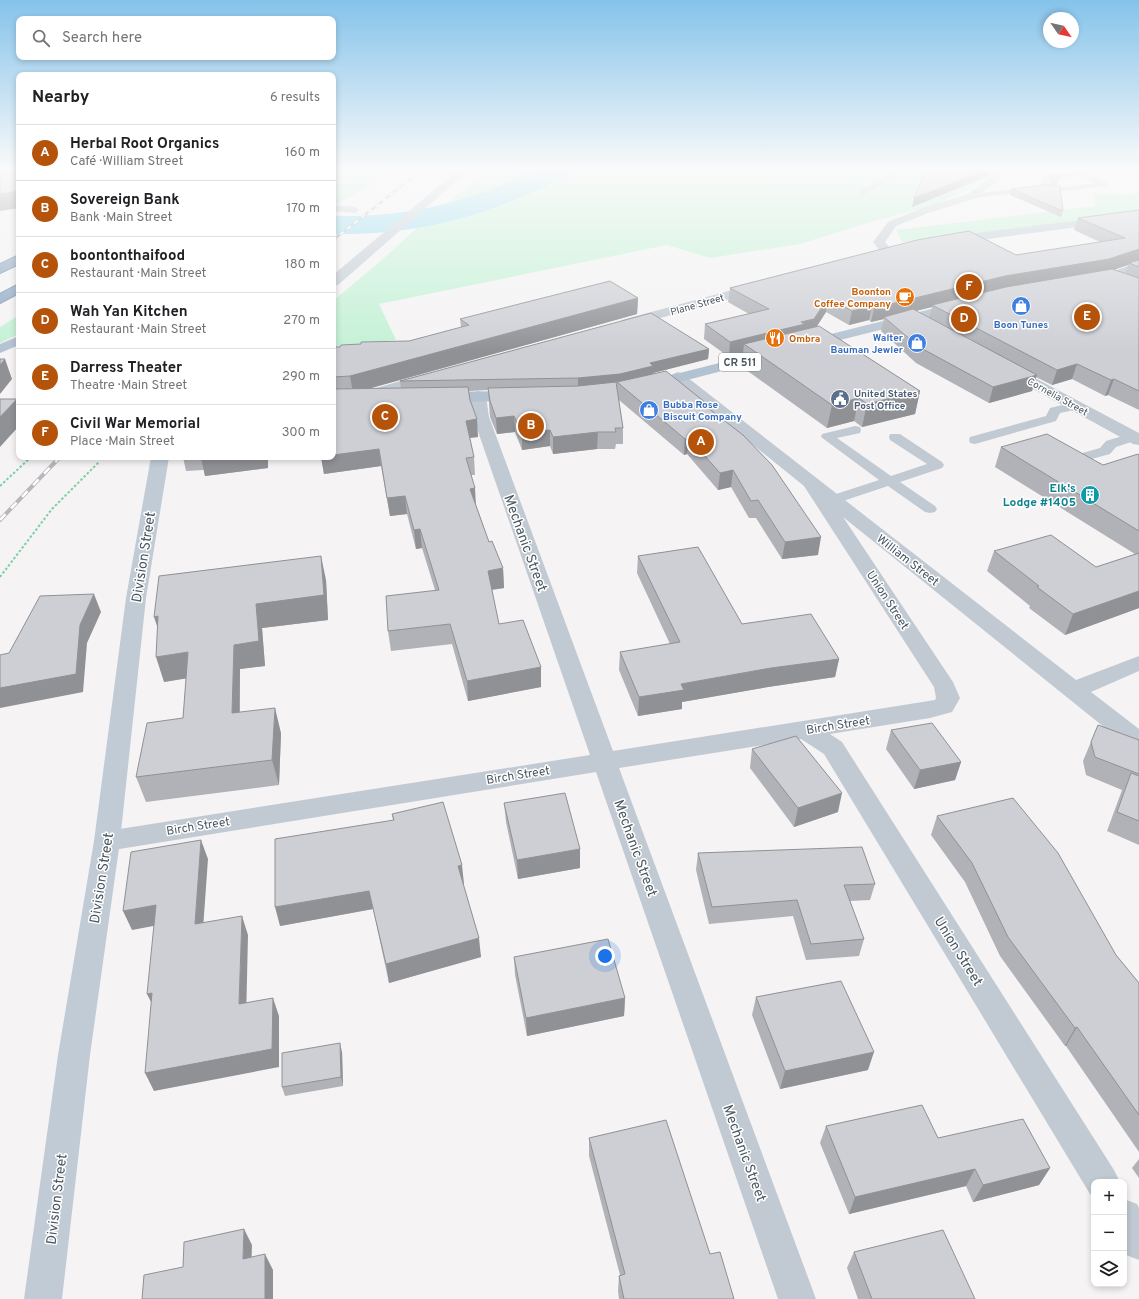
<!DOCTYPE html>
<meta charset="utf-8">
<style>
body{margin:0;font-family:Overpass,sans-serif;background:#f6f6f6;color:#202124}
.controls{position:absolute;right:12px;bottom:12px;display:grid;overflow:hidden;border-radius:8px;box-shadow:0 2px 6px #0003}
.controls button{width:36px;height:36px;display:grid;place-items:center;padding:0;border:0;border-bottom:1px solid #e0e0e0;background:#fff;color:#202124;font:20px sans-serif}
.compass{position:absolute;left:1043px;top:12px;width:36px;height:36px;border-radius:50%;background:#fff;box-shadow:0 2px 6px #0003;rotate:124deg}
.you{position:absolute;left:605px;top:956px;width:14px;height:14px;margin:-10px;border:3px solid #fff;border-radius:50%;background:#1a73e8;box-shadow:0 0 0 6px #1a73e833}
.badge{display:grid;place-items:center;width:26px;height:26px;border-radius:50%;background:#b45309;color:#fff;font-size:13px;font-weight:700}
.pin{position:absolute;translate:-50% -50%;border:2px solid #fff;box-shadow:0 1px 4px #0006}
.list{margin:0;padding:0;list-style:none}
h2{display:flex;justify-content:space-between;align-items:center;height:52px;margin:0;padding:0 16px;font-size:17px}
h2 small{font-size:13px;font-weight:400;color:#757577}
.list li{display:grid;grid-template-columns:26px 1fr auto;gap:12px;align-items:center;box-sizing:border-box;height:56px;padding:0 16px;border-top:1px solid #e0e0e0}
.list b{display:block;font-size:15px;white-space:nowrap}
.list p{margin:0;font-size:13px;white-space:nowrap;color:#757577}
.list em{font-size:13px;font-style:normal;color:#757577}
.icon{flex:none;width:22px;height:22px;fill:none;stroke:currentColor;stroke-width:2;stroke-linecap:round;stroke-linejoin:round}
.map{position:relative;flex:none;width:1139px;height:1299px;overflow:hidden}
.search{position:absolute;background:#fff;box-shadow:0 2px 6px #0003;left:16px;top:16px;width:320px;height:44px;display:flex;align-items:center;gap:10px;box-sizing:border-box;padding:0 14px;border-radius:8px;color:#757577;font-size:15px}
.panel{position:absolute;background:#fff;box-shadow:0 2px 6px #0003;left:16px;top:72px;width:320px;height:388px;border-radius:8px}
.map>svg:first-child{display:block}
.green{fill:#c3f1d5}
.water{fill:#90daee}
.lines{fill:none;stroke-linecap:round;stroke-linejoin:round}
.river{fill:#90daee;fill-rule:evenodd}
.highway-casing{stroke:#7690ad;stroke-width:2}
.path{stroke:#7ad0a6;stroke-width:2;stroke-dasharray:2.5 2;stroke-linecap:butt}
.lane{fill:#c1cad2;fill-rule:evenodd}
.street{fill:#c1cad2;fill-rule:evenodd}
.secondary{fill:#c1cbd6;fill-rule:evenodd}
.primary{fill:#b3c2d1;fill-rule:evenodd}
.highway{fill:#8ba5c1;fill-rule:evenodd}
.rail-far1-casing{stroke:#b5b8bd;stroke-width:2.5}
.rail-casing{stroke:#b5b8bd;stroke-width:4}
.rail-far1{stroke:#fff;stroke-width:1.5;stroke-dasharray:4.5;stroke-linecap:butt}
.rail{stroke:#fff;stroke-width:2.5;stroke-dasharray:8;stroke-linecap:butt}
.wall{fill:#b0b2b7;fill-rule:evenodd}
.shaded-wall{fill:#909195}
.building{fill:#cdcfd5;stroke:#909195}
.labels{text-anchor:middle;stroke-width:3;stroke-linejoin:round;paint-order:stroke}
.far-food-label{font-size:10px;font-weight:bold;fill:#c56008;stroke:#fff;text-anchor:end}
.far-street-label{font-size:10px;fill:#4a5661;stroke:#fff}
.far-shop-label{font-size:10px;font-weight:bold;fill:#366cbe;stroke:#fff}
.far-service-label{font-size:10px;font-weight:bold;fill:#4e5e75;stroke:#fff;text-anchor:start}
.shield{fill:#fff;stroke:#808990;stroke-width:1}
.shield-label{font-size:11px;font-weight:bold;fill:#4a5661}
.culture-label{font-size:12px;font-weight:bold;fill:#0d838f;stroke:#fff;text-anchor:end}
.street-label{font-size:12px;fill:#4a5661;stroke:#fff}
.near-street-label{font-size:14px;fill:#4a5661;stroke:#fff}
</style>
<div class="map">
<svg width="1139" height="1299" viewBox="0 0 1139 1299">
<rect width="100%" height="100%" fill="#f5f3f3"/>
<path class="green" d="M333,170H390L375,183L333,206Z
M488,170H995L982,183L935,205L877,220L800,244L710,258L667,245L379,304L396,340L333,347V301L382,260L421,224Z
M1139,191V215L902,242L896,230L1096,206L1093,193L1132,194Z
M19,315V334L0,343V327Z"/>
<path class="water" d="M540,170H567L543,186L462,213L421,224L436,212L457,207L490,196Z"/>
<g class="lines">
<path class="river" d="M536,170H571L568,176C488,215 423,235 333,234V216C411,217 466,203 536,170Z"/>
<defs>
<path id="highway" d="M19,255V264L0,273V264Z
M19,284V293L0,303V294Z"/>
</defs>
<use href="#highway" class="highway-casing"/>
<path class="path" d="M0,486L31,457
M0,577L52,509L99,462"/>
<path class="lane" d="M897,170H907L865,194H862L858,192Z
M1082,172L1109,184L1105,186L1065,191L1043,190L972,198L968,196L972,194L1039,186L1043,176ZM1081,176L1095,183L1065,187L1047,186L1049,180Z
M333,205L355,207L359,210L355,213L333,211Z
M1075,402L1079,403L1081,406L1079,409L1060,413L1056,421L975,444L970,443L969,440L970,437L1046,416L1050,408Z
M855,426L860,427L861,430L860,433L837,438L891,476L927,464L890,440L889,437L890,434H900L942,462L944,465L942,468L900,482L935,506L937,509L935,512L930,513L925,512L888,486L837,503L832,504L827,503L825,500L827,497L879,480L821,437L822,434Z
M1132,433L1137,434L1138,437L1137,440L1116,447L1110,454L1077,463L1072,462L1070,459L1072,456L1100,448L1106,441Z"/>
<path class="street" d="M458,170H469L338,285L333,286V275Z
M998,170H1010L976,198L928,213L896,226L885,242L893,252L891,255H883L873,242L888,222L920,209L968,194Z
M1139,213V219L951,244L947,243L945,240L947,237L951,236Z
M758,283L763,284L764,287L763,290L627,327L622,326L620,323L622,320Z
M1009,365L1014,367L1139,433V445L1133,444L1004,373L1001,370L1004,367Z
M678,372L683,374L1076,680L1139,656V671L1091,692L1139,729V751L1130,748L843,517L953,682L960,698L952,712L930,718L830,734L842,742L1114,1170L1120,1182H1094V1196L1090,1194L824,754L801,739L619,768L816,1299H778L596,772L107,851L98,848L94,841L98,834L107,831L590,755L473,417L470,396L472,393L478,391L484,393L486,396L489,417L613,751L935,700L936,698L934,687L804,486L673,380L670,377L673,374Z
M428,373L433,375L436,378L433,381L365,401L359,399L357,396L359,393Z
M1124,1199L1137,1204L1139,1208V1260L1126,1255L1124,1252Z"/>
<path class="secondary" d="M151,457H169L146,598L120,841L90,1055L62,1299H24L58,1055L94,841L126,598Z"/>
<path class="primary" d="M1139,262V270C1124,276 1104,287 1088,283L1087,280L1088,277L1106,274Z
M959,302L964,303L966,306L964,309L808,348L803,347L801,344L803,341Z
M19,336V345L0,353V344Z
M771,350L776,351L778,354L776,357L645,391L640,389L637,386L640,383Z
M518,391L524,393L526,396L524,399L518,401L440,402L434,400L432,397L434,394L440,392Z"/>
<use href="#highway" class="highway"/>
<defs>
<path id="rail-far1" d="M333,240L422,170"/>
<path id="rail" d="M0,520L60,457"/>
</defs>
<use href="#rail-far1" class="rail-far1-casing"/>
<use href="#rail" class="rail-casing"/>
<use href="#rail-far1" class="rail-far1"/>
<use href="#rail" class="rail"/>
</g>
<path class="wall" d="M1052,175L1058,179L1057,185H1049Z
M1011,189L1063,211L1061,217L1010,195Z
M1139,210V410L1108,395L1105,396L1072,379L1052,385L1036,377L1032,391L989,403L916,363L881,331L884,319L871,322L869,320L849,325L826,312L816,327L920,391L915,414L862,427L854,421L827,428L742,367L743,354L729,357L704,339L705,324L749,314L728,302L730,288L1016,255L1100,242L1074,230L1078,218ZM1128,265L1125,274L1114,270ZM932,307L929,318L916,311Z
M638,298L637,314L368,389L401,388L400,381L709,349L708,359L653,373V374L711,410L818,555L782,559L756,518H749L731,487L718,490L687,454L684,455L619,400L623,428V444H616L615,449H597L553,454L550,446L522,450L515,432L497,434L490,417L489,403L488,390L469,391L470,400L478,437L470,438L474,457L475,475H471L476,505L489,542L503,568L504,588L492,590L499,624L541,667V687L468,701L452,644L391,651L388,631L435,590L422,548L416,549L407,514L390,516L381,466L324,474L321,457H333V347H340L361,344L409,341L461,327L460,319Z
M1001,447L1103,465L1139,455V608L1065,635L1029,608L1030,606L987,571L994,551L1096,567L1135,554L995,467Z
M183,457H268V468L205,476L204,470L186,471Z
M638,556L742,624L839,659L835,677L768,687L682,702V709L638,716L619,670L620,652L670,644L637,573Z
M326,580L328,620L262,628L265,666L240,669V712L281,733L279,785L146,802L136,777L183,718L186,678L164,682Z
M1098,725L1139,740V845L1107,831L1122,790L1086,775L1083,761Z
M891,730L961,762L955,780L914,789L886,749Z
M752,749L838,812L794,827L750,768Z
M504,803L580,849V868L518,879L506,822Z
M392,814L464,884H463L481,957L389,983L373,909L280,926L393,820Z
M937,816L1116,955L1139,983V1152L1066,1046H1065L1000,956L965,882L931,835Z
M698,853L875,884L870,900L850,901L864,939L859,956L806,960L793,916L709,924L696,870Z
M514,957L625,998L624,1016L527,1036L515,975Z
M756,997L868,1070L780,1089L752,1015Z
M342,1052L343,1086L285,1096L282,1087Z
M826,1126L938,1138L1050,1168L1039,1185L973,1202L966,1186L849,1214L820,1143Z
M589,1138L710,1254L734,1299H619L618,1291L619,1276L620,1275L589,1156Z
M1139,1159V1178L1132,1168Z
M854,1252L975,1299H858L847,1268Z"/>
<path class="shaded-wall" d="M986,170H995L988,176L912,207L914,198Z
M19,191V208L0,211V194Z
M1139,249V261L1129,263L1128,265L1104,273L932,305V307L886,318L884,317V319L871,322L874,308L1005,276Z
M638,298L637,314L353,393L350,376Z
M828,298L826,312L812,334L744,344L743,354L729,357L730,342L801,322Z
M872,306L869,320L849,325L852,311Z
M709,349L708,359L653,373V376L578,388V378L650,363Z
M5,359L12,379L0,394V365Z
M1077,364L1072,379L1052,385L1057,370Z
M1037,375L1032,391L989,403L993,387Z
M1114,379L1108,395L1105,396L1111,380Z
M920,391L915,414L862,427L867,404Z
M859,398L854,421L827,428L832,405Z
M17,399L19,403V426L0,447V417Z
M514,416L515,432L497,434L496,418Z
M477,419L478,437L467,438L466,421Z
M550,430V446L522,450V433Z
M598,432L597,449L553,454V437Z
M689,438L687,454L684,455L685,439Z
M379,449L381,466L324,474L321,457H333V455Z
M212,457H268V468L205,476L201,458Z
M733,470L731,487L718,490L720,473Z
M475,488L476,507L470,489Z
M405,496L407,514L390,516L387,498Z
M420,529L422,548L416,549L414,530Z
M821,537L818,555L782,559L785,542Z
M321,556L326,580L328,620L262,628L265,666L240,669L239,738L232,713L234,645L256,604Z
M503,568L504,588L489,590L488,571Z
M1139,591V608L1065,635L1073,614Z
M94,594L101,612L87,643L83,692L0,708V688L80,625Z
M158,616L162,641L154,617Z
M188,652L195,677L164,682L156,657Z
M839,659L835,677L768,687L682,702V709L638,716L639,697L681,684L771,668Z
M541,667V687L468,701L467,681Z
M275,708L281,733L279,785L272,760Z
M961,762L955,780L914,789L920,770Z
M842,793L838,812L794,827L798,808Z
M201,840L208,859L202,943L195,924Z
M580,849V868L518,879L517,860Z
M462,865L464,884L460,885L458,866Z
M369,891L373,909L280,926L275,907Z
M156,905L164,924L132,930L123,911Z
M242,916L248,935L246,1022L239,1004Z
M479,938L481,957L389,983L386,964Z
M152,993L156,1012L147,994Z
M273,998L279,1016V1067L154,1091L145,1073Z
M625,998L624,1016L527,1036L526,1018Z
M1077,1027L1066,1046H1065L1075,1028Z
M340,1043L342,1052L343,1086L341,1077Z
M874,1052L868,1070L780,1089L785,1071Z
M1050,1168L1039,1185L973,1202L983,1185Z
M975,1169L966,1186L849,1214L855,1197Z
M244,1229L252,1245L251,1275L243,1259Z
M265,1254L273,1270V1299H265Z"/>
<path class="building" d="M0,170H19V191L0,194Z
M926,170H986L914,198Z
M1052,175H1058V179H1051Z
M1045,185L1060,186L1063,211L1011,189Z
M1139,210V249L1109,259L1005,276L874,308L872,306L852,311L828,298L814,319L801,322L805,324L730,342L705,324L769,309L730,288L917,240L969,231L1016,255L1125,238L1078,218Z
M1139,260V267L1129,263Z
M1112,269L1139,278V391L1114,379L1111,380L1077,364L1057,370L932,305L1006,287Z
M610,281L638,298L350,376L333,377V347H340L341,345L361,344V342L409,341L469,325L460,319Z
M913,309L1037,375L993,387L919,347L884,317Z
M651,313L709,349L650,363L653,366L620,374L578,378L400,381Z
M819,326L920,391L867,404L859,398L832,405L744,344Z
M0,359H5L0,365Z
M666,371L711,407L708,408L743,435L772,465L821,537L785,542L758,500L751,501L733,470L720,473L689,438L685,439L617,382Z
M616,382L623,428H615L616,432H598L553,437L550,430L522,433L514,416L496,418L490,401L488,388L578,386Z
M468,387L470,400L477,419L466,421L474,457L466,458L475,488L470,489L489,542L492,541L503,568L488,571L499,624L523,620L541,667L467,681L450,624L388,631L386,596L439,590L420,529L414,530L405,496L387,498L379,449L333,455V389Z
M0,399H17L0,417Z
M1047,434L1103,465L1138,454L1139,455V531L1001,447Z
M201,457H212L201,458Z
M1051,535L1096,567L1139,553V591L1073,614L1037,587L1039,586L994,551Z
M698,547L742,624L811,614L839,659L771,668L681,684L684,690L639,697L620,652L680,642L638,556Z
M321,556L324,595L256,604L259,641L234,645L232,713L275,708L272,760L136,777L147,723L183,718L188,652L156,657L158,616L154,617L159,576Z
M94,594L80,625L76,674L0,688V655L9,653L40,596Z
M932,723L961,762L920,770L891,730Z
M1098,725L1139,740V774L1095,757L1091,742Z
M796,736L842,793L798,808L752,749Z
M1131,773L1139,776V821L1117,812Z
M565,793L580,849L517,860L504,803Z
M1013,798L1058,853L1116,955L1139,983V1115L1077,1027L1075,1028L1008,937L972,863L937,816Z
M443,802L462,865L458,866L479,938L386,964L369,891L275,907V839L394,820L392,814Z
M201,840L195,924L242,916L239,1004L273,998L272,1049L145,1073L152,993L147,994L156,905L123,911L131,852Z
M862,847L875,884L844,885L864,939L811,944L797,900L712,907L698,853Z
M608,939L625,998L526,1018L514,957Z
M841,981L874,1052L785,1071L756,997Z
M340,1043L341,1077L282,1087V1053Z
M922,1105L938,1138L1023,1119L1050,1168L983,1185L975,1169L855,1197L826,1126Z
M666,1120L710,1254L720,1252L734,1299H624L619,1276L625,1274L589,1138Z
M244,1229L243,1259L265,1254V1299H142L144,1275L183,1267L184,1242Z
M943,1230L975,1299H872L854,1252Z"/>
<linearGradient id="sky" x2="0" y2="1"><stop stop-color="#85c3ea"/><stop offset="0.48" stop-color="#fafafa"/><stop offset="1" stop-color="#fafafa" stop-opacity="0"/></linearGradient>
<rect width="1139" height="352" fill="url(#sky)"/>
<defs>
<symbol id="cafe-disc" viewBox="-11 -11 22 22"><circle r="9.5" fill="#e8710a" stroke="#fff"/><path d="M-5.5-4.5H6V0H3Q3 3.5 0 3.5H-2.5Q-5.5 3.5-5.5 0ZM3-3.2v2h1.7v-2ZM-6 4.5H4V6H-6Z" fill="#fff"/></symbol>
<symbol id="shop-disc" viewBox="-11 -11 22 22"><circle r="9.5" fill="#3f7fe0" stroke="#fff"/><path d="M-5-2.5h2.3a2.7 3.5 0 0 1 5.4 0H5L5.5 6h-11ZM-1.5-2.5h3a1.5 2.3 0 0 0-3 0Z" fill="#fff"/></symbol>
<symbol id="restaurant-disc" viewBox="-11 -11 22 22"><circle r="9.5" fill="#e8710a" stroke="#fff"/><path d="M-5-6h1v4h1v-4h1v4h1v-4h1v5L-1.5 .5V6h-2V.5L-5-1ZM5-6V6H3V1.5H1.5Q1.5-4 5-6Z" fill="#fff"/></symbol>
<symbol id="civic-disc" viewBox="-11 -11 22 22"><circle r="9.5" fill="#5c6f8a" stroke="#fff"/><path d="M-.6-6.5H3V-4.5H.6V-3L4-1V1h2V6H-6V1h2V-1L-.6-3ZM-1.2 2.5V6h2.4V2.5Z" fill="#fff"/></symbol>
<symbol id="building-disc" viewBox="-11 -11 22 22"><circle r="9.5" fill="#0f9aa8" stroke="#fff"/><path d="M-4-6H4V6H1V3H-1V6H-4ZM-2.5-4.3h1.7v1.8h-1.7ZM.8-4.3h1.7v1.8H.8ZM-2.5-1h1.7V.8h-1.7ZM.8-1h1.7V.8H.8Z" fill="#fff"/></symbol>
</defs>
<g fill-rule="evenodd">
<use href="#cafe-disc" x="894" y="286" width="22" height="22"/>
<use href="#shop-disc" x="1010" y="295" width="22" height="22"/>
<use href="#restaurant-disc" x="764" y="327" width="22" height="22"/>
<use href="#shop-disc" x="906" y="332" width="22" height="22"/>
<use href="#civic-disc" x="829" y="388" width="22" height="22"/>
<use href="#shop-disc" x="638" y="399" width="22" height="22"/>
<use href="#building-disc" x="1079" y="484" width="22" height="22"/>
</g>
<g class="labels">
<g class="far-food-label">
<text x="891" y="295">Boonton<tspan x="891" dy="12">Coffee Company</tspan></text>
<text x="789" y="342" text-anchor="start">Ombra</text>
</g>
<g class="far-street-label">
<text transform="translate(697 304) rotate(-16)" y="4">Plane Street</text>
<text transform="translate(1058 396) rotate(29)" y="4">Cornelia Street</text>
</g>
<g class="far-shop-label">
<text x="1021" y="328">Boon Tunes</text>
<text x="903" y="341" text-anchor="end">Walter<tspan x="903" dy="12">Bauman Jewler</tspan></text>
<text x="663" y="408" text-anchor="start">Bubba Rose<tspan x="663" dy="12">Biscuit Company</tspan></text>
</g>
<g class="far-service-label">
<text x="854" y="397">United States<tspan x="854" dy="12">Post Office</tspan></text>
</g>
<rect class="shield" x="719" y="353" width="42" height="18" rx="3"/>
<g class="shield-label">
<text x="740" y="366">CR 511</text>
</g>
<g class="culture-label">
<text x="1076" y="492">Elk's<tspan x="1076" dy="14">Lodge #1405</tspan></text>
</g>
<g class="street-label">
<text transform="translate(908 560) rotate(38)" y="4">William Street</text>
<text transform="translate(888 600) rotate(57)" y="4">Union Street</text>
<text transform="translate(838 725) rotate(-9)" y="4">Birch Street</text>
<text transform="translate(518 775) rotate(-9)" y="4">Birch Street</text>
<text transform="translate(198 826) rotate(-9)" y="4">Birch Street</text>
</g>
<g class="near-street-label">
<text transform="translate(526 543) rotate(70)" y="5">Mechanic Street</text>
<text transform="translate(143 557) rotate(-81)" y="5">Division Street</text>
<text transform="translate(636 848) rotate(70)" y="5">Mechanic Street</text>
<text transform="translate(101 878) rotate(-81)" y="5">Division Street</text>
<text transform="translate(959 951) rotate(58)" y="5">Union Street</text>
<text transform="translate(745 1153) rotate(70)" y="5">Mechanic Street</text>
<text transform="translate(56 1199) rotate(-83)" y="5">Division Street</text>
</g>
</g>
</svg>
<div class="controls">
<button>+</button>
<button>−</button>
<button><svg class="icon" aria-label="layers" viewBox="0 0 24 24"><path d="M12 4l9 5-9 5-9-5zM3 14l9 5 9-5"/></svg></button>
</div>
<svg class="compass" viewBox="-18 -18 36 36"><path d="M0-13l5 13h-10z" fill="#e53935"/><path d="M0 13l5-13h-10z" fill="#757577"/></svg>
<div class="you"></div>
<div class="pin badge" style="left:701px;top:442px">A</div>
<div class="pin badge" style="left:531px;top:426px">B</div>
<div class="pin badge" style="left:385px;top:417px">C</div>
<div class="pin badge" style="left:964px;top:319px">D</div>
<div class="pin badge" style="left:1087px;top:317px">E</div>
<div class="pin badge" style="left:969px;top:287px">F</div>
<div class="search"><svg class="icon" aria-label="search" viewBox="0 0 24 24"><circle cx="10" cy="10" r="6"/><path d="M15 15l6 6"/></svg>Search here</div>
<section class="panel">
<h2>Nearby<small>6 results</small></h2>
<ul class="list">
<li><span class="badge">A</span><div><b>Herbal Root Organics</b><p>Café · William Street</p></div><em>160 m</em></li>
<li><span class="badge">B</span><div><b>Sovereign Bank</b><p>Bank · Main Street</p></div><em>170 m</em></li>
<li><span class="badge">C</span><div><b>boontonthaifood</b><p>Restaurant · Main Street</p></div><em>180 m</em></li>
<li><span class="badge">D</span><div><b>Wah Yan Kitchen</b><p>Restaurant · Main Street</p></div><em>270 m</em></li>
<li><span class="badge">E</span><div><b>Darress Theater</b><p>Theatre · Main Street</p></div><em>290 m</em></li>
<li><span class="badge">F</span><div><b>Civil War Memorial</b><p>Place · Main Street</p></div><em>300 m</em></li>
</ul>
</section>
</div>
